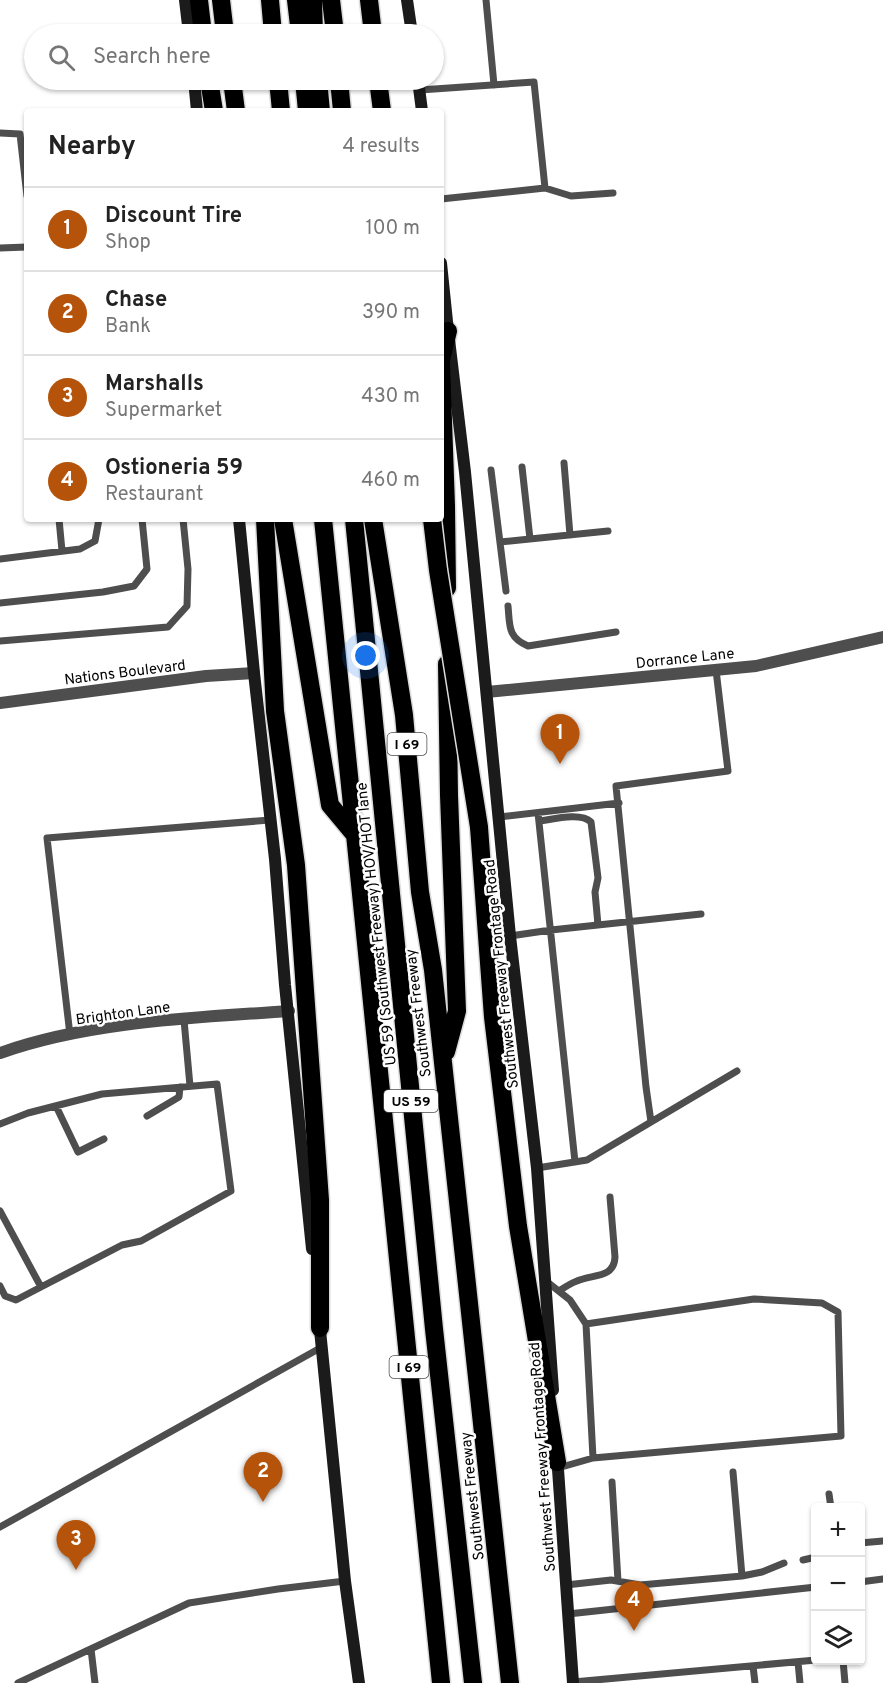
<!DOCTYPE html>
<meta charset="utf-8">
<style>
body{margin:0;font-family:Overpass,sans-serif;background:#f2f2f2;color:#222}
.controls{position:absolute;right:18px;bottom:18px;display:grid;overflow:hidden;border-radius:6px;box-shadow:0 2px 4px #0004}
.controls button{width:54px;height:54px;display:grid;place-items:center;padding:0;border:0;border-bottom:2px solid #e0e0e0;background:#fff;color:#222;font:30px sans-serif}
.you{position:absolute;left:366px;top:656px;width:21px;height:21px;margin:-15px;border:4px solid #fff;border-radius:50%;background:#1a73e8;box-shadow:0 0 0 9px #1a73e833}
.badge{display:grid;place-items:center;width:39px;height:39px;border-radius:50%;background:#b45309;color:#fff;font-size:20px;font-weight:700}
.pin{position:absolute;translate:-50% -50px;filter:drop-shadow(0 2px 3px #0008)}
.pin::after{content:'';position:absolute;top:32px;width:21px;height:18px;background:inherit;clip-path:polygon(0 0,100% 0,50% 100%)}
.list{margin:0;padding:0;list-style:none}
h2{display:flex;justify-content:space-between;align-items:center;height:78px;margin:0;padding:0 24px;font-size:26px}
h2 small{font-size:20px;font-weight:400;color:#767676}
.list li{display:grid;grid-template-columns:39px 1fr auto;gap:18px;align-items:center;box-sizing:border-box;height:84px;padding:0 24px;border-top:2px solid #e0e0e0}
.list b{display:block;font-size:22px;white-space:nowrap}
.list p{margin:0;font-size:20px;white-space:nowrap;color:#767676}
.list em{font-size:20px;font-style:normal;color:#767676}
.icon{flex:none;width:33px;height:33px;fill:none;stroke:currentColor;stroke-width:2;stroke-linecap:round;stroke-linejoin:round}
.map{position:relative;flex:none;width:883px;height:1683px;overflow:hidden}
.search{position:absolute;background:#fff;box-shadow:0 2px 4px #0004;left:24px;top:24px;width:420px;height:66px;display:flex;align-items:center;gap:15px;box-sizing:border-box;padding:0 21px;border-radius:33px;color:#767676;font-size:22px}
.panel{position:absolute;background:#fff;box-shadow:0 2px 4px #0004;left:24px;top:108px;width:420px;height:414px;border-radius:6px}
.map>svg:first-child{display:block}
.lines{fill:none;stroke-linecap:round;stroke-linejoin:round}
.motorway-casing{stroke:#dbdbdb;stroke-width:21}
.service{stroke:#4e4e4e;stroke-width:7}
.minor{stroke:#4e4e4e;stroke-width:12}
.tertiary{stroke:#4e4e4e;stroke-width:12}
.secondary{stroke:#1b1b1b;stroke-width:12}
.motorway{stroke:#000;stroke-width:18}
.motorway-bridge-casing{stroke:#dbdbdb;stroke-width:21;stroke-linecap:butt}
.motorway-bridge{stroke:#000;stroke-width:18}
.labels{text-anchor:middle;stroke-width:5;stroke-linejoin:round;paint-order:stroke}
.shield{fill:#fff;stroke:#4c4c4c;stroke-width:1.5}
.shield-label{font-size:14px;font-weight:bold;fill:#000}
.street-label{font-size:15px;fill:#000;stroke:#fff}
</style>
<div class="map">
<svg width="883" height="1683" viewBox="0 0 883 1683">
<rect width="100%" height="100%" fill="#fff"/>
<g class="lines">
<defs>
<path id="motorway" d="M199,0L203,34
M221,0L225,34
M270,0L273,34
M296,0L300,34
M313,0L314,34
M331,0L335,34
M369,0L373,34
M209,80L214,111
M232,80L236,111
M278,80L281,111
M304,80L307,111
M318,80L321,111
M339,80L342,111
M378,80L382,111
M441,360L448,331
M441,363L446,506L447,588
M265,519L275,711L296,865L320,1200V1328
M283,519L330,805L355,835
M323,519L441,1683
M354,519L434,1329L473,1683
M373,519L404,715L420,892L433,970L510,1683
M479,827L493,1017L518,1226L557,1462
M446,1052L457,1011L449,795L447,664"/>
</defs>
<use href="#motorway" class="motorway-casing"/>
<path class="service" d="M486,0L494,85
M420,90L534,82L545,188
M0,133L20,134L27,196
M441,199L545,188L571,196L613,193
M0,248L27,247
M564,463L570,535
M522,467L530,539
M491,470L506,591
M59,519L62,551
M500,542L608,531
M0,559L80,549L95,541L99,519
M0,603L103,592L134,586L147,569L142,519
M508,606C510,625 507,637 528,646L616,632
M0,641L168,627L187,606L188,569L183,519
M538,813L575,1162
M499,817L619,803
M540,821C554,819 581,812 591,822L598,878L595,892L598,925
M510,936L551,930L701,914
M184,1020L190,1086
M70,1035L47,838L270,820
M56,1106L78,1152L104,1139
M147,1116L179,1097L180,1087
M651,1122L737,1071
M0,1124L28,1113L102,1094L217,1084L231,1191L141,1241L122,1245L41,1287L0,1211
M537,1168L587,1160L651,1122L646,1087L616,786L728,771L716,670
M546,1281L570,1300L586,1324L593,1458L558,1468
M0,1286L5,1296L16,1300L41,1287
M559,1291C565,1287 571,1283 577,1281C592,1274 614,1279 615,1257L610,1197
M586,1324L754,1299L822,1303L838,1312L841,1436L593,1458
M733,1472L742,1576
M612,1482L618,1581
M829,1494L831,1508
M0,1527L322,1347
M860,1543L883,1541
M803,1560L816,1557
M860,1582L883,1579
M566,1585L611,1580L640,1585L742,1576L762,1572L784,1563
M568,1614L816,1587
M91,1649L95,1683
M843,1660L845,1683
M798,1662L800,1683
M753,1666L755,1683
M573,1682L816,1660
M18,1683L189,1603L278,1589L345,1581"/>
<path class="minor" d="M0,703L206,676L254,673
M0,1053C90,1021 193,1018 289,1011"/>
<path class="tertiary" d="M487,692L756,666L883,637"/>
<path class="secondary" d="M185,0L189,34
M407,0L412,34
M194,80L197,111
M418,80L422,111
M441,263L448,331L465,472L510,936L537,1168L553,1390
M239,519L254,673L275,859L285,985L312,1249
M319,1320L345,1581L359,1683
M557,1455L573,1683"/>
<use href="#motorway" class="motorway"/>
<defs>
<path id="motorway-bridge" d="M432,519L438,570L479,827"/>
</defs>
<use href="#motorway-bridge" class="motorway-bridge-casing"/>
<use href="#motorway-bridge" class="motorway-bridge"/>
</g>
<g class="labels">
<g class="shield">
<rect x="387.5" y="733" width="39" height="22" rx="4.5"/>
<rect x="384" y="1090" width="54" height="22" rx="4.5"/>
<rect x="389.5" y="1356" width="39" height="22" rx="4.5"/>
</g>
<g class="shield-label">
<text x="407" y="749">I 69</text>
<text x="411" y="1106">US 59</text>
<text x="409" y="1372">I 69</text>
</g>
<g class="street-label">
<text transform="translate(685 658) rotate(-6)" y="5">Dorrance Lane</text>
<text transform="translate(125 672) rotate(-7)" y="5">Nations Boulevard</text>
<text transform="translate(376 924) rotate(-96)" y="5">US 59 (Southwest Freeway) HOV/HOT lane</text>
<text transform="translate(501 974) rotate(-96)" y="5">Southwest Freeway Frontage Road</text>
<text transform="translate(123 1013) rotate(-8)" y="5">Brighton Lane</text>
<text transform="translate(418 1013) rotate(-97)" y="5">Southwest Freeway</text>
<text transform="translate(542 1457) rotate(-94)" y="5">Southwest Freeway Frontage Road</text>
<text transform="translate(472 1496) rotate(-96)" y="5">Southwest Freeway</text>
</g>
</g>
</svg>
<div class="controls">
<button>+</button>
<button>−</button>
<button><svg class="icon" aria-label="layers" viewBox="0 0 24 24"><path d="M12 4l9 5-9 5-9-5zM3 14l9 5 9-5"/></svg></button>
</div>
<div class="you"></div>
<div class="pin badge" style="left:560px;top:764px">1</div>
<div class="pin badge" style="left:263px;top:1502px">2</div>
<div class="pin badge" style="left:76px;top:1570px">3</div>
<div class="pin badge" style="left:634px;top:1631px">4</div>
<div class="search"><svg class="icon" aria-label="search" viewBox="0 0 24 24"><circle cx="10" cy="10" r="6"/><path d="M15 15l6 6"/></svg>Search here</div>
<section class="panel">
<h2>Nearby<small>4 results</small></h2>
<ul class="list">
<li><span class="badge">1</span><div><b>Discount Tire</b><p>Shop</p></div><em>100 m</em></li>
<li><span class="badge">2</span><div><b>Chase</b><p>Bank</p></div><em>390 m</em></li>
<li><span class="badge">3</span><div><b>Marshalls</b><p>Supermarket</p></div><em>430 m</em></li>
<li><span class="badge">4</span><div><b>Ostioneria 59</b><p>Restaurant</p></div><em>460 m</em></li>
</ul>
</section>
</div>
